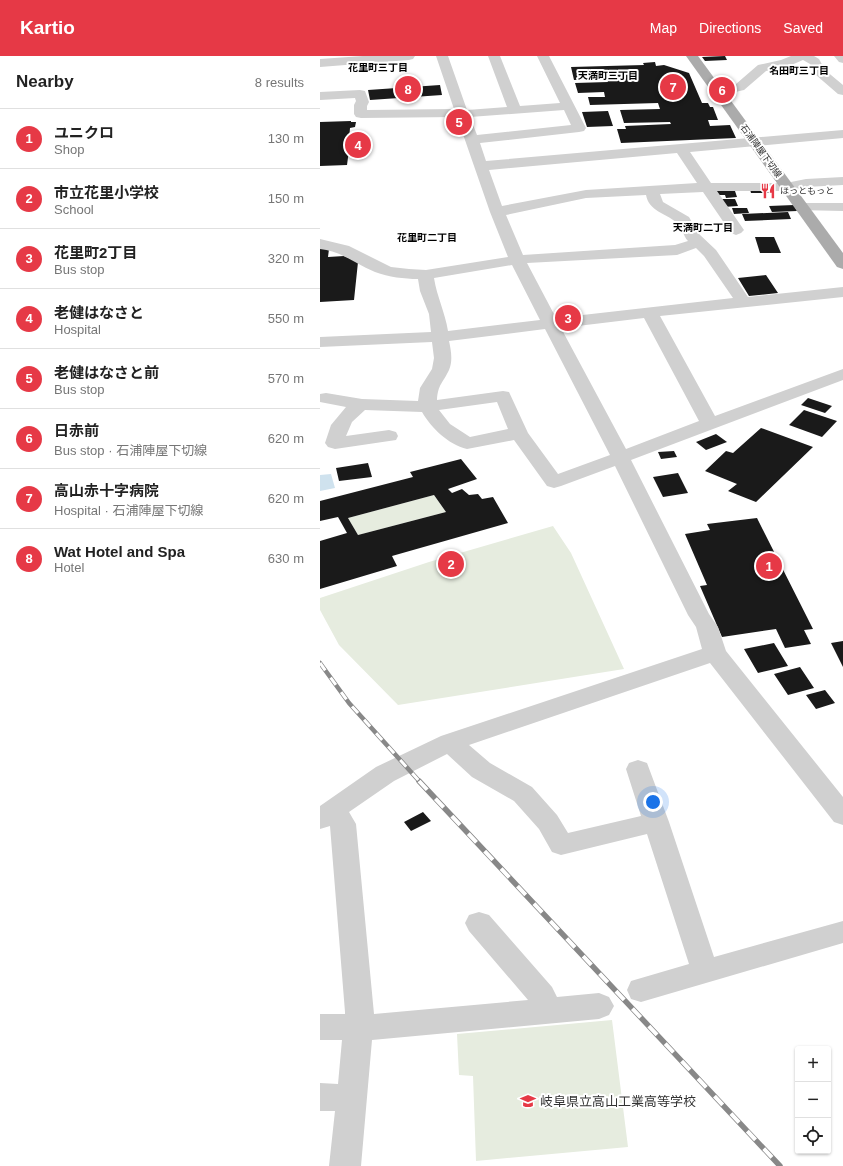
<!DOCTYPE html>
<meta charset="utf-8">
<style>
body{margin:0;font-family:Helvetica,"Noto Sans JP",sans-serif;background:#f2f2f2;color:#222}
.controls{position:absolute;right:12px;bottom:12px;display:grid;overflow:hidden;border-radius:4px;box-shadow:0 1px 3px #0004}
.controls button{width:36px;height:36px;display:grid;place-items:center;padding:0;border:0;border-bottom:1px solid #e0e0e0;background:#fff;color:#222;font:20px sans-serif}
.you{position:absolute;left:333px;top:746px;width:14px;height:14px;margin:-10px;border:3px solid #fff;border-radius:50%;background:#1a73e8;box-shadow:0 0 0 6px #1a73e833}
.badge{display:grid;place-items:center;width:26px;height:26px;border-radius:50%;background:#e63946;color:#fff;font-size:13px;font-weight:700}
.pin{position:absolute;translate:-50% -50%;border:2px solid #fff;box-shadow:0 1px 4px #0006}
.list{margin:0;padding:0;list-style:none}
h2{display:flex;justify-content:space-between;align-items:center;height:52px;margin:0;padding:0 16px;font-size:17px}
h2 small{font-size:13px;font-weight:400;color:#767676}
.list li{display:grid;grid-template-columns:26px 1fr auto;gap:12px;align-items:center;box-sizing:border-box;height:60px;padding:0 16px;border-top:1px solid #e0e0e0}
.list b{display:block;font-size:15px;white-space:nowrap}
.list p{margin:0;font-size:13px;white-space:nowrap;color:#767676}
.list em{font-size:13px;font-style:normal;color:#767676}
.icon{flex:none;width:22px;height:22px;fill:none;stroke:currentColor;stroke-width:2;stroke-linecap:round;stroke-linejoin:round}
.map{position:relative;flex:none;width:523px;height:1110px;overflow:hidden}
header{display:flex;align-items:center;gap:24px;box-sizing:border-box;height:56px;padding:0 20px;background:#e63946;color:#fff}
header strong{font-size:19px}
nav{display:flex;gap:22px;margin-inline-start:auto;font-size:14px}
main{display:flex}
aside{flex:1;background:#fff}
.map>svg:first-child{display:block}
.green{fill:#e6ecdf}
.water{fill:#cfe2ee}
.building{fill:#1a1a1a;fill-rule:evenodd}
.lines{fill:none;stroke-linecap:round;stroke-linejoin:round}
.minor{fill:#d0d0d0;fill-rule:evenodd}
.major{fill:#ababab;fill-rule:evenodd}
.rail-far1-casing{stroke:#888;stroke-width:4.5}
.rail-casing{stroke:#888;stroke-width:5.5}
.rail-far1{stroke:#fff;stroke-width:3;stroke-dasharray:9;stroke-linecap:butt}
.rail{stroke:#fff;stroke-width:4;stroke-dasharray:12;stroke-linecap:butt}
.labels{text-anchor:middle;stroke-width:4;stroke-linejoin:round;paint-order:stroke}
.far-street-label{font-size:9px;fill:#333;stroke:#fff}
.far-poi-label{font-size:9px;fill:#333;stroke:#fff;text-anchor:start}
.far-neighbourhood-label{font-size:10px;font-weight:bold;fill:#000;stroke:#fff}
.near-poi-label{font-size:13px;fill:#333;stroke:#fff;text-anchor:start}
</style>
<header>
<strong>Kartio</strong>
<nav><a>Map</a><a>Directions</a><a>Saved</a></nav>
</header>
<main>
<aside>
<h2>Nearby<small>8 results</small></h2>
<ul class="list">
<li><span class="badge">1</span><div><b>ユニクロ</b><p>Shop</p></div><em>130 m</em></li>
<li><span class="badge">2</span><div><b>市立花里小学校</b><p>School</p></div><em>150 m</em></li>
<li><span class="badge">3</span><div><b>花里町2丁目</b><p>Bus stop</p></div><em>320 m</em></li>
<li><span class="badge">4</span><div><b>老健はなさと</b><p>Hospital</p></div><em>550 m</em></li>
<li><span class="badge">5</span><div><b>老健はなさと前</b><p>Bus stop</p></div><em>570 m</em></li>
<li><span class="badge">6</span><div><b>日赤前</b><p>Bus stop · 石浦陣屋下切線</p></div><em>620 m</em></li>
<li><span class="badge">7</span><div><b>高山赤十字病院</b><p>Hospital · 石浦陣屋下切線</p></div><em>620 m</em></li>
<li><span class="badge">8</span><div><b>Wat Hotel and Spa</b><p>Hotel</p></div><em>630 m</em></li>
</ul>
</aside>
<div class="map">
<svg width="523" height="1110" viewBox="0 0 523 1110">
<rect width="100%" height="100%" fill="#fff"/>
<path class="green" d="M114,439L126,456L38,479L28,462Z
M233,470L251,497L304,613L78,649L19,589L0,554V542L109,506Z
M292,964L308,1091L156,1105L153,1020L139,1019L137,978Z"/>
<path class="water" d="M11,418L15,432L0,435V419Z"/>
<path class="building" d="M405,0L407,4L385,5L382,1Z
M335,6L336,10L344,9L369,17L382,47H388L390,51H393L398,64H388L390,70L410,69L416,82L301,87L297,73H306L305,70L351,68L350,66L304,67L300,54L340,53L338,47L270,49L268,41H285L284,36L258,37L255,27L288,26L287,23L254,24L251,11L324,9L323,7Z
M120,29L122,39L50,44L48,34Z
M288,55L293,70L267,71L262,56Z
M31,65V66H36L35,71L30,72L29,84L49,83L48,93L29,94L27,109L0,110V66Z
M414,132L417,141L406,142L405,139H398L396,133Z
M430,133H453L454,137H431Z
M400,143H415L418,150L403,151Z
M474,149L477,155L452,156L449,150Z
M412,152H427L429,157L414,158Z
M468,156L471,163L425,165L422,158Z
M435,181H454L461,197H440Z
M0,193H9L8,201L24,200L38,206L34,244L0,246Z
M446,219L458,237L429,240L418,222Z
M488,342L512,350L505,357L481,349Z
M484,354L517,365L502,381L469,369Z
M441,372L493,391L436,446L408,435L417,428L385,415L406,395L413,397Z
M396,378L407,386L386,394L376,386Z
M354,395L357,401L341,403L338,396Z
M141,403L157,423L128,433L132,437L142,433L149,439L158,438L162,443L173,441L188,467L72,500L77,510L0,533V485L27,477L18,461L0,465V445L93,421L90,416ZM114,439L126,456L38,479L28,462Z
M48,407L52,421L19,425L16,412Z
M358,417L368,437L343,441L333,421Z
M437,462L493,573L484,574L491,588L465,592L456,573L402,581L380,530L387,529L365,478L390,474L387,468Z
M523,585V611L511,587Z
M454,587L468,610L438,617L424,593Z
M480,611L494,632L468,639L454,618Z
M505,634L515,647L496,653L486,639Z
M103,756L111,765L91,775L84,766Z"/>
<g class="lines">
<path class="minor" d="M43,0H95L93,3L89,4L0,11V3Z
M116,0H128L147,54L187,51L168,0H180L200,50L240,47L217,0H229L266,72L264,75L259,76L160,87L166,105L523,74V82L370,96L391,127H466L486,123L523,121V129L486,131L466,135H397L424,174L421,177L416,179L411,177L383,136L340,138L343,146L369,161L378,177L396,194L428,241L523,231V241L340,260L395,360L523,313V324L311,404L389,558L398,571L406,595L523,741V769L514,766L390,607L149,689L170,707L212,731L237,759L248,777L321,760L306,713L309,707L318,704L327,707L349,766L394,901L523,865V887L321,946L311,943L307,934L311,925L369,908L327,778L241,799L232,796L219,773L194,745L152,721L127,698L74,725L29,756L36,768L54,958L208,944L149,875L145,867L149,859L159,856L169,859L232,931L237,941L279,937L289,941L294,950L289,959L279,963L52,984L41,1110H9L15,1055H0V1027L18,1028L22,984H0V958H25V956L10,770L0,773V750L56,711L121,680L382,593L376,571L368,559L295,410L241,430L234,432L227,430L194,384L147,393C128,388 112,373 102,356L45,354L32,366L26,380L69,374L76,376L78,380L76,384L15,393L8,391L5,387L11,369L26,351L0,346V338L6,337L42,343L98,345L100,332L112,313L114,302L112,286L0,291V281L111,276L109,258L100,235L98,223C84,223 69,221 55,216C36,208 21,195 0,193V183L29,190L71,211L89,213L106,214L188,201L170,156L137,61L41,62L36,61L34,58V49L36,45L35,42L0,44V36L40,34L45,35L49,46L47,50V54L134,53ZM244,54L251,69L157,79L150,61ZM357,97L377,127L266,134L182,150L169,114ZM326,139C329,155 345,157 356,166C362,170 363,180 368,185L355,189L203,199L186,159L266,142ZM376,192L384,200L413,242L236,262L207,207L357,199ZM192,209L220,264L128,275C125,256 117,241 114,222ZM324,262L379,365L306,393L241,272ZM225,273L290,399L238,418L208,377L189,336L183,335L117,344C118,328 123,327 129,314C133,305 131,294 129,285ZM177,346L188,373L150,381L130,368L119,354Z
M471,0H494L499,3L505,14L523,29V39L518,38L496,19L490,8L483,4L469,10L446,15L424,34L398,40L393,39L392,36L393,33L416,28L438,9L461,4Z
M514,0H523V7L519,6Z
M482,147H523V155L477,154L475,151L477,148Z"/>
<path class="major" d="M366,0H378L523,197V213L517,211Z"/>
<defs>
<path id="rail-far1" d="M0,607L29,647L100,726"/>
<path id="rail" d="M99,725L460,1110"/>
</defs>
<use href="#rail-far1" class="rail-far1-casing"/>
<use href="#rail" class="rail-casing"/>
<use href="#rail-far1" class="rail-far1"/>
<use href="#rail" class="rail"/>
</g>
<defs>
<symbol id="restaurant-bare" viewBox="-9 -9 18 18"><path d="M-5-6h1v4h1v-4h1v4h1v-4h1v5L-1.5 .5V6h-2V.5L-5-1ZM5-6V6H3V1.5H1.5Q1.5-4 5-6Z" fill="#e63946" stroke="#fff" stroke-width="2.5" paint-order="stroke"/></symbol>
<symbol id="school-bare" viewBox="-9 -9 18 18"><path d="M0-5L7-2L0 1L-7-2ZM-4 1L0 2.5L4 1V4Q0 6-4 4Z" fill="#e63946" stroke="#fff" stroke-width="2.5" paint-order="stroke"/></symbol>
</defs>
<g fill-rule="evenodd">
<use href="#restaurant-bare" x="437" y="124" width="22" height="22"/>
<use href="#school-bare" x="197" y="1034" width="22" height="22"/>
</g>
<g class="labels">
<g class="far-street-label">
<text transform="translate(441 95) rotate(54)" y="3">石浦陣屋下切線</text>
</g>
<g class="far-poi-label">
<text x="460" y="138">ほっともっと</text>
</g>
<g class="far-neighbourhood-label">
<text x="58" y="15">花里町三丁目</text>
<text x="479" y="18">名田町三丁目</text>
<text x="288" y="23">天満町三丁目</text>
<text x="383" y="175">天満町二丁目</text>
<text x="107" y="185">花里町二丁目</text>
</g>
<g class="near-poi-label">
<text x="220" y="1050">岐阜県立高山工業高等学校</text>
</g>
</g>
</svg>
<div class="controls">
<button>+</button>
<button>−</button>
<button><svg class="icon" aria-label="locate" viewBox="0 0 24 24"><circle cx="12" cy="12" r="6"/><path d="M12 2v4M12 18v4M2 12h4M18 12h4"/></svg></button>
</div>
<div class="you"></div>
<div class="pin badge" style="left:449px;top:510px">1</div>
<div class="pin badge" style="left:131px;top:508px">2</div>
<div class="pin badge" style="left:248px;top:262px">3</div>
<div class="pin badge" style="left:38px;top:89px">4</div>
<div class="pin badge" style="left:139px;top:66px">5</div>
<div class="pin badge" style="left:402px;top:34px">6</div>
<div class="pin badge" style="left:353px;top:31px">7</div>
<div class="pin badge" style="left:88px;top:33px">8</div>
</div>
</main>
